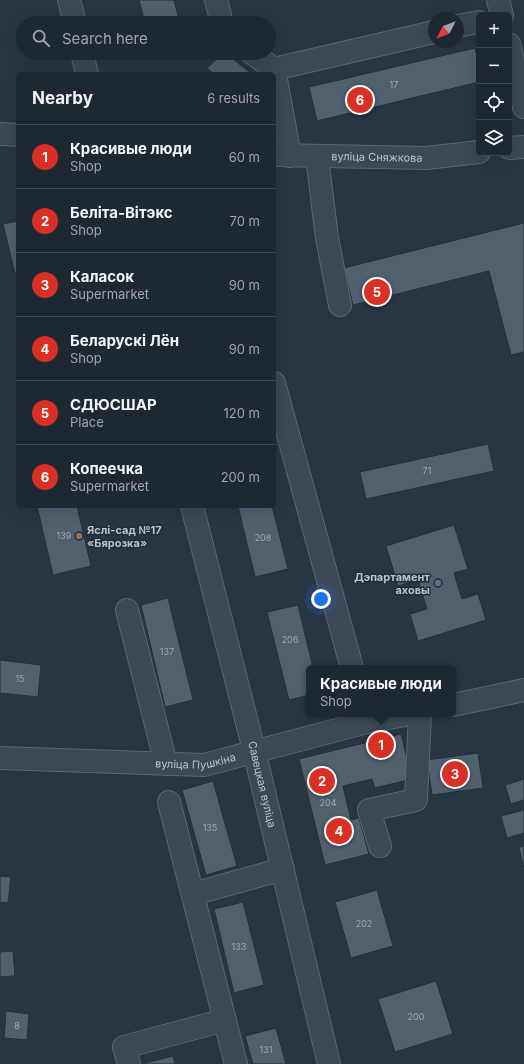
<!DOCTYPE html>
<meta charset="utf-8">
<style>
body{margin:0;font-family:Inter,sans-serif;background:#2b343f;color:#f1f3f6}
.controls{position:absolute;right:12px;top:12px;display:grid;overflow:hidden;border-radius:6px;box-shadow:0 4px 16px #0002}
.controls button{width:36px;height:36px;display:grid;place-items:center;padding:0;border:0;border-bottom:1px solid #3c444e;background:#1e2833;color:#f1f3f6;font:20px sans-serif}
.compass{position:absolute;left:428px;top:12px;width:36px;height:36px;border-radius:50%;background:#1e2833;box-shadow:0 4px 16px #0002;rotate:228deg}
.you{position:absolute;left:321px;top:599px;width:14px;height:14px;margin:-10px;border:3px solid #fff;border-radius:50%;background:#1a73e8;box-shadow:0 0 0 6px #1a73e833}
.badge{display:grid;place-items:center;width:26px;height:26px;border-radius:50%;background:#d93025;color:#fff;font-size:13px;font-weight:700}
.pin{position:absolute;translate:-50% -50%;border:2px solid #fff;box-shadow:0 1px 4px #0006}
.popup{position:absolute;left:306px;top:665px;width:150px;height:52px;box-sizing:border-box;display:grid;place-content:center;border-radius:6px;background:#1e2833;filter:drop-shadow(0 1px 3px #0005);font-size:13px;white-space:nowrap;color:#a1a6ac}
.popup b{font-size:15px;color:#f1f3f6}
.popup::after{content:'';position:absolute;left:50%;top:100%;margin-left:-8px;border:8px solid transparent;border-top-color:#1e2833}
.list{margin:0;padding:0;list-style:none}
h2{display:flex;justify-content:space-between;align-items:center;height:52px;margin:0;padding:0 16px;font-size:17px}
h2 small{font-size:13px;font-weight:400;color:#a1a6ac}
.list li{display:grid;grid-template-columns:26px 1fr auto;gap:12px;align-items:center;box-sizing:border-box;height:64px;padding:0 16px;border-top:1px solid #3c444e}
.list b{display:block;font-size:15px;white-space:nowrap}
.list p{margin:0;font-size:13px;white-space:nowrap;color:#a1a6ac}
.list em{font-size:13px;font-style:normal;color:#a1a6ac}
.icon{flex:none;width:22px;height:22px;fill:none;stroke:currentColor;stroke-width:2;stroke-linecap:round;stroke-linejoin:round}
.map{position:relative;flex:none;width:524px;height:1064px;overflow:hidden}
.search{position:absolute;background:#1e2833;box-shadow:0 4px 16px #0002;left:16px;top:16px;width:260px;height:44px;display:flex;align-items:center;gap:10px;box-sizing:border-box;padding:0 14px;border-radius:22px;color:#a1a6ac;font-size:15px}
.panel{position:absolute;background:#1e2833;box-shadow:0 4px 16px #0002;left:16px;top:72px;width:260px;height:436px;border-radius:6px}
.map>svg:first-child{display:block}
.building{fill:#515f6f;stroke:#232f3b}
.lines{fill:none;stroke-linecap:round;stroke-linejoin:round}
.minor-casing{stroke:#5b6671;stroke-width:24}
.minor{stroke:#3c4854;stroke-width:22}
.education-dot{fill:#8d6e63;stroke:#212d39;stroke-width:1.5}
.service-dot{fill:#5c6f8a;stroke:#212d39;stroke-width:1.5}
.labels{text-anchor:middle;stroke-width:3;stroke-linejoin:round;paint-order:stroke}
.number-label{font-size:9px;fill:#a0aab6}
.street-label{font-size:11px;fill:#bac3cd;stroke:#212d39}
.poi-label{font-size:11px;font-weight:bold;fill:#bac3cd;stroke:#212d39;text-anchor:start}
</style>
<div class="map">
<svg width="524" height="1064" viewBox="0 0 524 1064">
<rect width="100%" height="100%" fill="#283644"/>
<path class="building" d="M139,0H174L180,23H145Z
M475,48L479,63V82L317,121L309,87Z
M223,53H225L252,74H214L207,68Z
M18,221V273L15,274L3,224Z
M524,223V352L511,355L489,271L353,305L344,268Z
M488,444L494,471L366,499L360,472Z
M37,506H77L91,566L53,575Z
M238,506H272L288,569L255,577Z
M454,525L468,569L454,573L462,599L478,594L486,620L418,641L410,614L427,609L418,580L398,586L386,546Z
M168,598L193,700L165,707L141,605Z
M298,605L313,668H309V695L289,700L267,612Z
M0,660L41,665L38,697L0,693Z
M401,734L412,779L375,788L372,779L343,786L351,820L359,818L369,854L325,865L299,759Z
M478,753L483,788L432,795L427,760Z
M524,779V800L511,804L505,785Z
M213,781L237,866L206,875L182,790Z
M524,810V833L507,838L501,816Z
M524,846V865L523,866L519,847Z
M0,876L11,877L8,903L0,902Z
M377,890L393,946L351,958L335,902Z
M243,902L264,985L234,993L214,909Z
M13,951L15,976L0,977V952Z
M436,981L453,1034L395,1052L378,999Z
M6,1011L29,1014L27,1040L4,1038Z
M276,1028L286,1064H253L245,1036Z
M173,1056L175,1064H145V1063Z"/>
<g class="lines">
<defs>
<g id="minor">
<path d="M69,0L75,23"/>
<path d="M216,0L222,23"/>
<path d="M498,0L502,15"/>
<path d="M458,26L479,22"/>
<path d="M509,44L524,107"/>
<path d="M82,53L87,74"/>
<path d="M252,53L274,69L290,156"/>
<path d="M274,69L434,32"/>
<path d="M0,134L18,135"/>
<path d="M509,148L524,147"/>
<path id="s1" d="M274,155L426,158L479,152"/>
<path d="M317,157L327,238L340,305"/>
<path d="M274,383L352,668"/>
<path id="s2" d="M192,506L254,750L329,1064"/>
<path d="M127,610L166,764"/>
<path d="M453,705L524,690"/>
<path id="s3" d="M0,758L204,765L367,722L410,714"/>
<path d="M169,802L236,1064"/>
<path d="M380,846L369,810L416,800L420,714"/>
<path d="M193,894L283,869"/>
<path d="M129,1064L124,1047L225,1020"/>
</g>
</defs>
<use href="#minor" class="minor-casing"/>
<use href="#minor" class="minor"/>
</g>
<circle class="education-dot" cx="79" cy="536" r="4"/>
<circle class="service-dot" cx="438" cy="583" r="4"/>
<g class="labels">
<g class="number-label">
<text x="394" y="88">17</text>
<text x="427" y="474">71</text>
<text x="64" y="539">139</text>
<text x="263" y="541">208</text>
<text x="290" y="643">206</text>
<text x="167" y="655">137</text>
<text x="20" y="682">15</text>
<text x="328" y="806">204</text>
<text x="210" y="831">135</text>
<text x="364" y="927">202</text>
<text x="239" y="950">133</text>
<text x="416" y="1020">200</text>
<text x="17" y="1029">8</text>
<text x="266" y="1053">131</text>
</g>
<g class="street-label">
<text dy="4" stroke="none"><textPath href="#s1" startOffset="103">вуліца Сняжкова</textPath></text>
<text dy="4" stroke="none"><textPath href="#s3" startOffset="196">вуліца Пушкіна</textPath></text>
<text dy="4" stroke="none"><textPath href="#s2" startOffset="287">Савецкая вуліца</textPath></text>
</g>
<g class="poi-label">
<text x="87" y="534">Яслі-сад №17<tspan x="87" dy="13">«Бярозка»</tspan></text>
<text x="430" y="581" text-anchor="end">Дэпартамент<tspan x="430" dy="13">аховы</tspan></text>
</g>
</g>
</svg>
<div class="controls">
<button>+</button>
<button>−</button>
<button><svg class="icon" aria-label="locate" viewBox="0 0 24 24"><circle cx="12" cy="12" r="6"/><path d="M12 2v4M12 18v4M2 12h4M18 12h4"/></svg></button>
<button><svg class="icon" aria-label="layers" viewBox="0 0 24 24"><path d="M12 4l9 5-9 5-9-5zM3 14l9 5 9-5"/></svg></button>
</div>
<svg class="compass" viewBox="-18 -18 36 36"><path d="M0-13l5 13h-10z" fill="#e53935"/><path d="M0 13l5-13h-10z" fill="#a1a6ac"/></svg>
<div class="you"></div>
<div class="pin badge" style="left:381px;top:745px">1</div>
<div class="popup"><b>Красивые люди</b>Shop</div>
<div class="pin badge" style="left:322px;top:781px">2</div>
<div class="pin badge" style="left:455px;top:774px">3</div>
<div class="pin badge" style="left:339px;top:831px">4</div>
<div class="pin badge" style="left:377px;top:292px">5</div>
<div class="pin badge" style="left:360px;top:100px">6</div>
<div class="search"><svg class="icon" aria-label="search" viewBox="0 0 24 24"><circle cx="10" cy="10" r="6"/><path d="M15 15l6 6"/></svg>Search here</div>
<section class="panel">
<h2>Nearby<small>6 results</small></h2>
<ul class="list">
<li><span class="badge">1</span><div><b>Красивые люди</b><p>Shop</p></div><em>60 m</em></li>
<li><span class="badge">2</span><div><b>Беліта-Вітэкс</b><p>Shop</p></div><em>70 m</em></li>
<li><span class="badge">3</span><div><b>Каласок</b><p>Supermarket</p></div><em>90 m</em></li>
<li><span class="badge">4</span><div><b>Беларускі Лён</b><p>Shop</p></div><em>90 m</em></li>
<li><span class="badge">5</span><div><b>СДЮСШАР</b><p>Place</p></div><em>120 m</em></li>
<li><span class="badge">6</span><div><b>Копеечка</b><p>Supermarket</p></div><em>200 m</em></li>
</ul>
</section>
</div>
